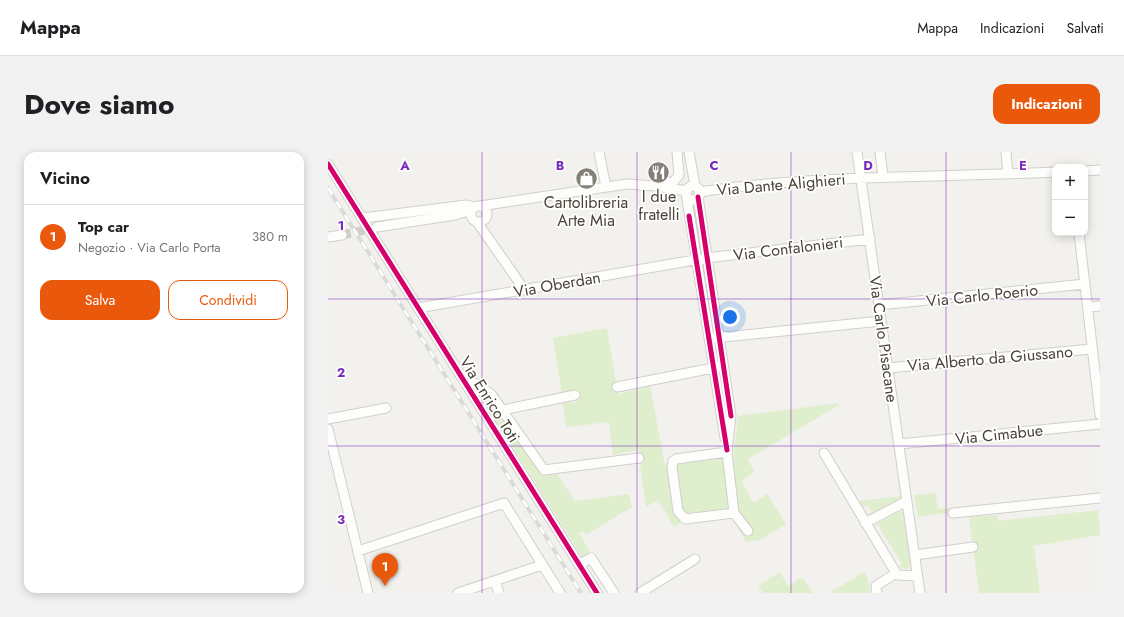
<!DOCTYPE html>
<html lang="it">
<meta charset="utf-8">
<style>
body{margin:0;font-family:Jost,sans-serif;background:#f2f2f2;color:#202124}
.controls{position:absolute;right:12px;top:12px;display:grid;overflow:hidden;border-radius:8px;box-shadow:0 2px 10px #0003}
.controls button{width:36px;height:36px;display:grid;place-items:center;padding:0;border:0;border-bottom:1px solid #e0e0e0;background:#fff;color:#202124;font:20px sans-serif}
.you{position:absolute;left:402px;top:165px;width:14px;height:14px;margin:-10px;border:3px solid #fff;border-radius:50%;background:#1a73e8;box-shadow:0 0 0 6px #1a73e833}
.badge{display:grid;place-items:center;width:26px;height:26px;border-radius:50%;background:#ea580c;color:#fff;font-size:13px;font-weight:700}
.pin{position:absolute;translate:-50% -33px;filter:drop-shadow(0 1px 2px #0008)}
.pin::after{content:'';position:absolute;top:21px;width:14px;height:12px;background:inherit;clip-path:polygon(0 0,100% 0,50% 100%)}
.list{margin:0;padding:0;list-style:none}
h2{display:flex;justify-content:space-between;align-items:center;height:52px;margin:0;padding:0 16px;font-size:17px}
h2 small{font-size:13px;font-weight:400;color:#757577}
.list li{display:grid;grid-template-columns:26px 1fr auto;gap:12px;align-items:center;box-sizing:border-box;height:64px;padding:0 16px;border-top:1px solid #e0e0e0}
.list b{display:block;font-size:15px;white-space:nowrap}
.list p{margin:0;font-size:13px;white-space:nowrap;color:#757577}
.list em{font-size:13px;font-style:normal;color:#757577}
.actions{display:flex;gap:8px;padding:12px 16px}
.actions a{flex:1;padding:9px 0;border:1px solid #ea580c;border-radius:12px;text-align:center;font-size:14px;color:#ea580c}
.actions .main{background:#ea580c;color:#fff}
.map{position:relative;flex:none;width:772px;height:441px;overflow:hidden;border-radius:12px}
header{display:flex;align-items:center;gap:24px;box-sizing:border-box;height:56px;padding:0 20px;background:#fff;border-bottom:1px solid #e0e0e0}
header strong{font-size:19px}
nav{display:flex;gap:22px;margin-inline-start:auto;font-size:14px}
.intro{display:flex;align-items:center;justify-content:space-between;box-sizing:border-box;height:96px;padding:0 24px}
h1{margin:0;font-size:28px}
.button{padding:10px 18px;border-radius:12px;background:#ea580c;color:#fff;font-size:14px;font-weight:700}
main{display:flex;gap:24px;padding:0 24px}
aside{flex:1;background:#fff;border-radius:12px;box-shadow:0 2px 10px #0003}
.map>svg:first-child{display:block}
.green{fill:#dfeecc}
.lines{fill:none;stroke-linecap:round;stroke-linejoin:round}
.street-tunnel{stroke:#d1cec9;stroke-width:9;stroke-dasharray:9 4.5;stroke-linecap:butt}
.street-casing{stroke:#d1cfca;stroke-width:11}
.street{stroke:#fdfdfc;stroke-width:9}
.rail-casing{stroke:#dadad9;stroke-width:4}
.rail{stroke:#fff;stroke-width:2.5;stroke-dasharray:8;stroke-linecap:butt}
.cycleway-casing{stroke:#fff;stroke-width:8}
.cycleway{stroke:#d6006c;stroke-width:5}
.grid{fill:none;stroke:#7b2cbf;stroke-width:1;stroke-opacity:0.55}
.labels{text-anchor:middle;stroke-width:3.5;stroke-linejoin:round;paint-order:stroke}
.street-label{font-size:16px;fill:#4a4337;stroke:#fff}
.poi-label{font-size:16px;fill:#4a4337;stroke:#fff}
.grid-label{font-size:13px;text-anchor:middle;font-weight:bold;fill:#7b2cbf;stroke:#fff;stroke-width:3.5;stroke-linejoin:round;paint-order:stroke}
</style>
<header>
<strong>Mappa</strong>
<nav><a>Mappa</a><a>Indicazioni</a><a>Salvati</a></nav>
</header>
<div class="intro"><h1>Dove siamo</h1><a class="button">Indicazioni</a></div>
<main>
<aside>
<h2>Vicino<small></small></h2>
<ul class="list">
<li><span class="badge">1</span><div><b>Top car</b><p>Negozio · Via Carlo Porta</p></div><em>380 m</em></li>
</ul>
<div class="actions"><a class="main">Salva</a><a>Condividi</a></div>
</aside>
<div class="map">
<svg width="772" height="441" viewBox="0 0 772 441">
<rect width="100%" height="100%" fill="#f3f1ed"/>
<path class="green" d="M279,176L290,242L322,234L337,313L394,305L405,308L410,264L511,251V253L420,307L426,320L413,329L426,351L439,342L458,372L432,388L418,390L403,364L352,371L346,375L330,348L318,355L310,298L285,303L281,270L238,275L235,251L249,250L247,239L234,242L225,186Z
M152,243L169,258L216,324L229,322L247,349L301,342L304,355L258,383L255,379L251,381L262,400L254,405Z
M607,341L610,357L624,356L625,360L590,365L586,343Z
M574,344L573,348L541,364L539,363L544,360L540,353L535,355L530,349Z
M770,358L772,383L706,394L712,441H651L641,365L670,363V369Z
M573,359L575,360L583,413L578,417L570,415L574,412L550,373L545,374Z
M452,420L460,434L474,425L485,441H435L430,434Z
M536,420L541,430L542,441H501Z"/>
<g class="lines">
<path class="street-tunnel" d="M14,83L47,76"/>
<defs>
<path id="street" d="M271,0L278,35
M361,0L367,34
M529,0L592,441
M552,0L555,25
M678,0L680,22
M0,12L269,441
M757,19L772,18
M331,33L346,29L351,23L349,0
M358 41a7 7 0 1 1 14 0a7 7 0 1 1-14 0Z
M371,40C489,22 609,26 727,20
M358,41L397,286
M370,45L403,264L399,300L406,361L420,379
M143 62a8 8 0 1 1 16 0a8 8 0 1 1-16 0Z
M152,54L299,32L327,34L359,39
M35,66L138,53L147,55
M149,70L191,130L193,138
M49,75L127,63L144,58
M751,81L772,263
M0,85L14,83
M551,153L757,132
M760,155L772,154
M90,156L378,106L542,87
M386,186L553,169
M560,216L764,197
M133,222L163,242L216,318L311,306
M289,235L390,215
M175,258L247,243
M0,267L58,256
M0,277L40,441
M571,292L772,272
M399,300L348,307L345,309L344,315L350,359L357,367L406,361
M496,301L568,421L570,423L589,424
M625,361L772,346
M537,371L579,349
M30,399L176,351L232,441
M587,403L645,395
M251,413L263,406L286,441
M167,429L171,441
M130,441L214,413
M312,441L367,407
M549,441L548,434L568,421"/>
</defs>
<use href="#street" class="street-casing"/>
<use href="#street" class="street"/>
<defs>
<path id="rail" d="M0,36L253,441"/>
</defs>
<use href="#rail" class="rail-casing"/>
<use href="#rail" class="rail"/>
<defs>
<path id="cycleway" d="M0,12L269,441
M370,45L403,264
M361,64L399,298"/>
</defs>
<use href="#cycleway" class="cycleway-casing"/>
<use href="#cycleway" class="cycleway"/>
</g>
<path class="grid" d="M154,0V441M309,0V441M463,0V441M618,0V441M0,147H772M0,294H772"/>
<defs>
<symbol id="restaurant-disc" viewBox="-11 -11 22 22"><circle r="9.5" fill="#858077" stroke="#fff"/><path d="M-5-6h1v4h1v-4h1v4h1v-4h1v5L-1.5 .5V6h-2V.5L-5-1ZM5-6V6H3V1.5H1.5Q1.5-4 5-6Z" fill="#fff"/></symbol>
<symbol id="shop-disc" viewBox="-11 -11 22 22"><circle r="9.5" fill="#858077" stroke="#fff"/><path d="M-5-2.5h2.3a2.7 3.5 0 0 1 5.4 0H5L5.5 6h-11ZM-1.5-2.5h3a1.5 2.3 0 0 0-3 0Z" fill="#fff"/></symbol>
</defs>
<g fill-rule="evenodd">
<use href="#restaurant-disc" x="318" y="8" width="25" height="25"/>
<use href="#shop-disc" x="246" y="14" width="25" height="25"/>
</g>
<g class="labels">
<g class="street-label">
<text transform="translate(453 32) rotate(-5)" y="6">Via Dante Alighieri</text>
<text transform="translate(460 96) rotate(-7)" y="6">Via Confalonieri</text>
<text transform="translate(229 132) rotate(-10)" y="6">Via Oberdan</text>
<text transform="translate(654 143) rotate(-6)" y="6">Via Carlo Poerio</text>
<text transform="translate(556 187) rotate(82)" y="6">Via Carlo Pisacane</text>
<text transform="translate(662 206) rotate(-5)" y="6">Via Alberto da Giussano</text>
<text transform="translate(162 247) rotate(58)" y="6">Via Enrico Toti</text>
<text transform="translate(671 282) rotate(-6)" y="6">Via Cimabue</text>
</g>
<g class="poi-label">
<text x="331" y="50">I due<tspan x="331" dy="18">fratelli</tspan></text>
<text x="258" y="56">Cartolibreria<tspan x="258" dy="18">Arte Mia</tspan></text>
</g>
</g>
<g class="grid-label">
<text x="77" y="18">A</text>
<text x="232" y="18">B</text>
<text x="386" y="18">C</text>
<text x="540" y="18">D</text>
<text x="695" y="18">E</text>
<text x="13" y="78">1</text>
<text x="13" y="225">2</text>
<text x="13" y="372">3</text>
</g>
</svg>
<div class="controls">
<button>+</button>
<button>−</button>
</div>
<div class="you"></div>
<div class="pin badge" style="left:57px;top:434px">1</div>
</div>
</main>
